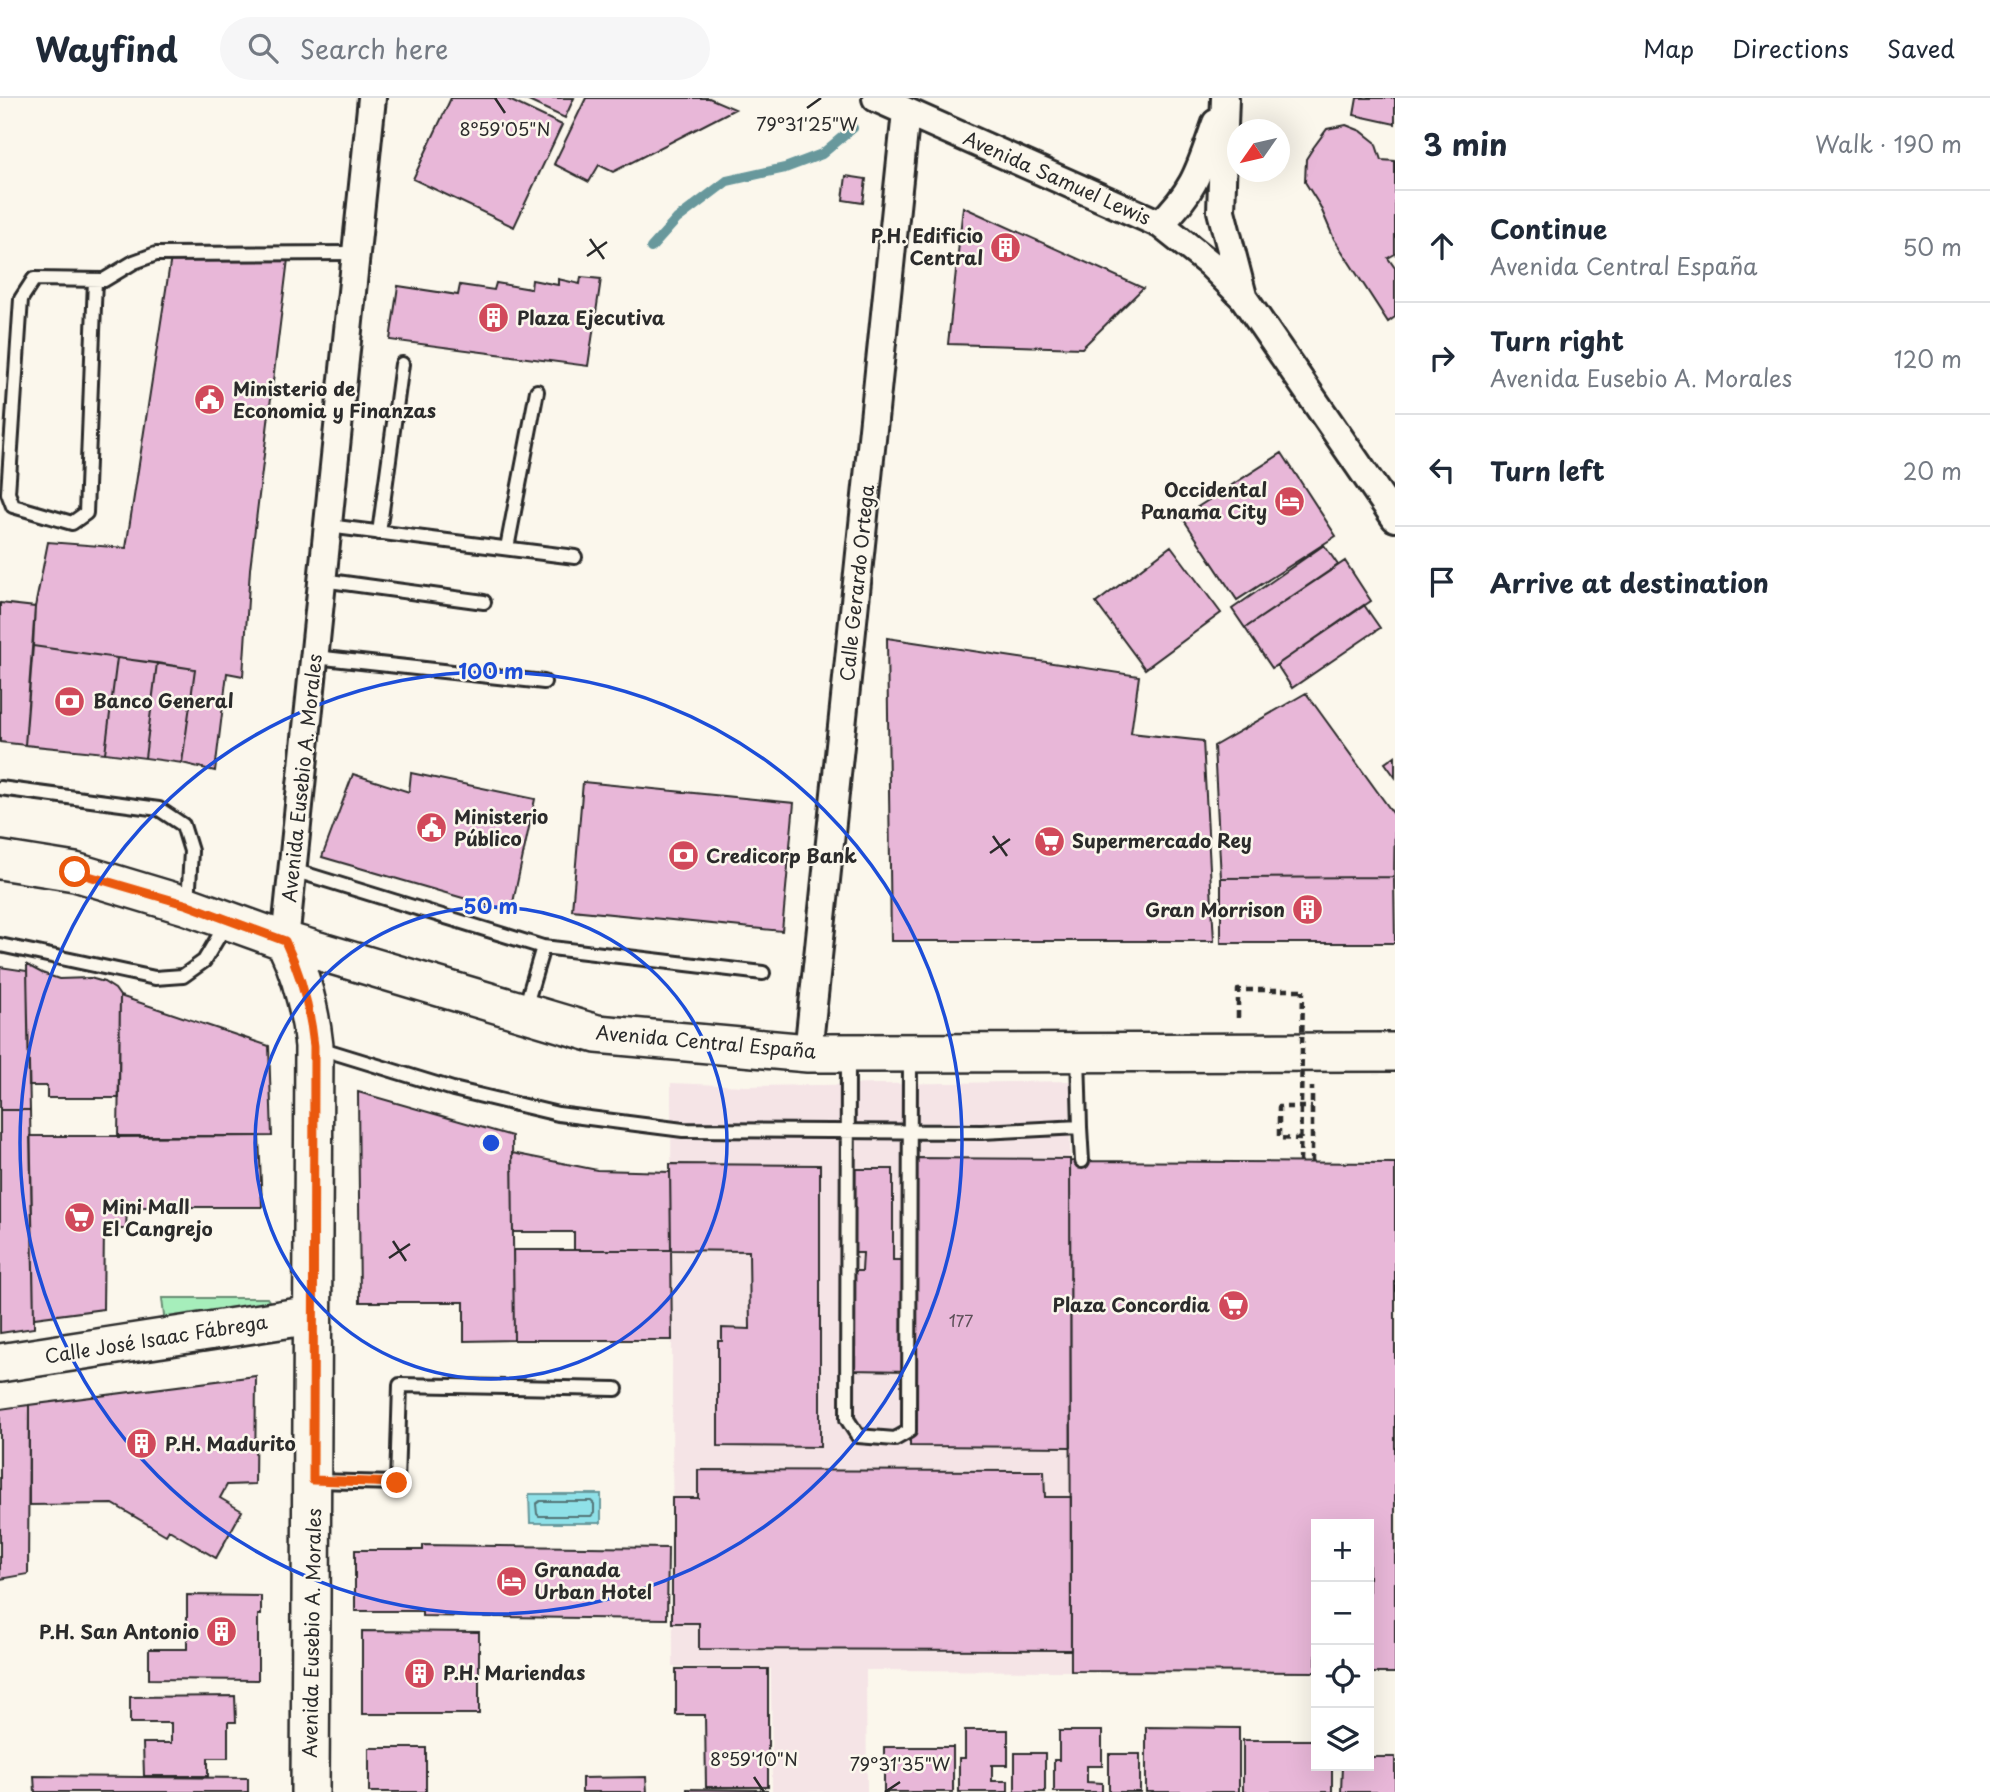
<!DOCTYPE html>
<meta charset="utf-8">
<style>
body{margin:0;font-family:"Playpen Sans",sans-serif;background:#f6f6f7;color:#1f2937}
.controls{position:absolute;right:21px;bottom:21px;display:grid;overflow:hidden;border-radius:0px;box-shadow:0 7px 28px #0002}
.controls button{width:63px;height:63px;display:grid;place-items:center;padding:0;border:0;border-bottom:2px solid #e0e1e3;background:#fff;color:#1f2937;font:35px sans-serif}
.compass{position:absolute;left:1227px;top:21px;width:63px;height:63px;border-radius:50%;background:#fff;box-shadow:0 7px 28px #0002;rotate:236deg}
.stop{position:absolute;width:21px;height:21px;margin:-16px;border:5px solid #ea580c;border-radius:50%;background:#fff}
.stop.end{background:#ea580c;border-color:#fff;box-shadow:0 2px 7px #0008}
.list{margin:0;padding:0;list-style:none}
h2{display:flex;justify-content:space-between;align-items:center;height:91px;margin:0;padding:0 28px;font-size:30px}
h2 small{font-size:23px;font-weight:400;color:#747a83}
.list li{display:grid;grid-template-columns:46px 1fr auto;gap:21px;align-items:center;box-sizing:border-box;height:112px;padding:0 28px;border-top:2px solid #e0e1e3}
.list b{display:block;font-size:26px;white-space:nowrap}
.list p{margin:0;font-size:23px;white-space:nowrap;color:#747a83}
.list em{font-size:23px;font-style:normal;color:#747a83}
.icon{flex:none;width:38px;height:38px;fill:none;stroke:currentColor;stroke-width:2;stroke-linecap:round;stroke-linejoin:round}
.map{position:relative;flex:none;width:1395px;height:1694px;overflow:hidden}
header{display:flex;align-items:center;gap:42px;box-sizing:border-box;height:98px;padding:0 35px;background:#fff;border-bottom:2px solid #e0e1e3}
header strong{font-size:33px}
nav{display:flex;gap:38px;margin-inline-start:auto;font-size:24px}
.search{width:490px;height:63px;background:#f6f6f7;display:flex;align-items:center;gap:18px;box-sizing:border-box;padding:0 24px;border-radius:38px;color:#747a83;font-size:26px}
main{display:flex}
aside{flex:1;background:#fff}
.map>svg:first-child{display:block}
.built{fill:#f5e4e6}
.green{fill:#a6eebb;stroke:#688c73;stroke-width:2}
.water{fill:#8fe1e8;stroke:#67989c;stroke-width:2}
.lines{fill:none;stroke-linecap:round;stroke-linejoin:round}
.shore{stroke:#537477;stroke-width:2}
.stream{stroke:#67989c;stroke-width:10}
.building{fill:#e8b7d8;stroke:#2b2b2b;stroke-width:2}
.lane-casing{stroke:#2b2b2b;stroke-width:18}
.street-casing{stroke:#2b2b2b;stroke-width:32}
.secondary-casing{stroke:#2b2b2b;stroke-width:42}
.path{stroke:#2b2b2b;stroke-width:4.5;stroke-dasharray:7 5;stroke-linecap:butt}
.lane{stroke:#fbf7ec;stroke-width:12}
.street{stroke:#fbf7ec;stroke-width:26}
.secondary{stroke:#fbf7ec;stroke-width:37}
.path-bridge{stroke:#2b2b2b;stroke-width:4.5;stroke-dasharray:7 5;stroke-linecap:butt}
.route{stroke:#ea580c;stroke-width:9}
.ticks{fill:none;stroke:#2b2b2b;stroke-width:2.5}
.ring{fill:none;stroke:#1d4ed8;stroke-width:3.5}
.labels{text-anchor:middle;stroke-width:5;stroke-linejoin:round;paint-order:stroke}
.number-label{font-size:16px;fill:#5a4e56}
.street-label{font-size:19px;fill:#2b2b2b;stroke:#fbf7ec}
.poi-label{font-size:19px;font-weight:bold;fill:#2b2b2b;stroke:#fbf7ec;text-anchor:start}
.ticks-label{font-size:18px;text-anchor:middle;fill:#2b2b2b;stroke:#fbf7ec;stroke-width:5;stroke-linejoin:round;paint-order:stroke}
.centre{fill:#1d4ed8;stroke:#fbf7ec;stroke-width:3.5}
.ring-label{font-size:21px;text-anchor:middle;font-weight:bold;fill:#1d4ed8;stroke:#fbf7ec;stroke-width:5;stroke-linejoin:round;paint-order:stroke}
</style>
<header>
<strong>Wayfind</strong>
<div class="search"><svg class="icon" aria-label="search" viewBox="0 0 24 24"><circle cx="10" cy="10" r="6"/><path d="M15 15l6 6"/></svg>Search here</div>
<nav><a>Map</a><a>Directions</a><a>Saved</a></nav>
</header>
<main>
<div class="map">
<svg width="1395" height="1694" viewBox="0 0 1395 1694">
<rect width="100%" height="100%" fill="#fbf7ec"/>
<filter id="ink" filterUnits="userSpaceOnUse"><feTurbulence type="fractalNoise" baseFrequency=".0143" numOctaves="2"/><feDisplacementMap in="SourceGraphic" scale="14" xChannelSelector="R" yChannelSelector="G"/><feConvolveMatrix kernelMatrix="1 2 1 2 8 2 1 2 1" color-interpolation-filters="sRGB"/></filter>
<g filter="url(#ink)">
<path class="built" d="M1070,983L1071,1573L866,1572L867,1694H772L771,1571L673,1569L671,985L746,988Z"/>
<path class="green" d="M162,1200H267L272,1207L175,1222L164,1218Z"/>
<path class="water" d="M529,1396H601V1425H530Z"/>
<g class="lines">
<path class="shore" d="M540,1403H591L594,1406V1415L591,1418H539L537,1416L536,1406Z"/>
<path class="stream" d="M651,150L677,121L727,83L785,70L822,56L853,30"/>
</g>
<path class="building" d="M451,0H505L562,27L514,129L413,81Z
M522,0H574L565,20Z
M586,0H709L735,11L613,74L599,67L589,84L554,66Z
M1357,0H1395V26L1354,17Z
M1346,27L1361,33L1375,44L1381,62L1395,63V156L1388,160L1395,170V219L1388,224L1334,141L1320,108L1305,84L1306,61L1313,50L1327,31Z
M846,78L866,81L863,105L843,102Z
M963,109L1143,190L1082,250L948,246Z
M171,159L288,161L250,471L243,578L227,575L215,673L182,665L195,571L33,548L35,509L48,444L126,450Z
M581,179L601,181L588,268L390,242L398,188L458,197L460,187L494,192L496,185L531,191L532,182L558,187V181L580,186Z
M1282,355L1336,438L1237,502L1182,419Z
M1324,447L1338,467L1245,530L1232,511Z
M1171,448L1221,515L1145,571L1096,505Z
M1345,463L1371,503L1272,570L1245,530Z
M0,505L35,509L25,647L0,644Z
M1364,507L1380,530L1292,590L1277,567Z
M887,540L1139,578L1131,635L1203,643L1214,843H891Z
M33,548L117,560L105,655L25,647Z
M117,560L157,565L145,660L105,655Z
M157,565L195,571L182,665L145,660Z
M1306,595L1395,718L1394,779L1221,780L1214,648Z
M1395,658V679L1385,665Z
M411,675L535,701L511,814L322,759L353,676L409,694Z
M583,684L794,705L782,833L572,812Z
M1394,779L1395,845H1221V780Z
M27,867L42,875L59,881L90,880L104,884L115,891L120,898L119,1000H47V988H29Z
M0,869L27,873L30,1012H0Z
M120,898L269,948L272,1038L118,1039Z
M358,994L512,1038L514,1242L464,1243V1204H360Z
M0,1012H30L34,1220V1230L0,1235Z
M30,1038H259L262,1109H127L126,1131H104L103,1211L34,1220Z
M512,1055L597,1072L670,1074L671,1152H574V1134H513Z
M911,1060L1070,1061L1071,1349L910,1348V1273L851,1272V1173H862L863,1155H853V1071H893V1162H910Z
M1070,1063L1395,1065V1575H1369V1426H1316V1574L1071,1573Z
M670,1066L820,1067V1349L718,1348V1243H722V1230L750,1231L749,1153L671,1152Z
M513,1152H671L672,1242H514Z
M256,1278L255,1386L227,1387L220,1400L242,1413L216,1460L169,1432L166,1437L113,1406L29,1407V1307Z
M29,1307L28,1476L0,1481V1311Z
M698,1372L1044,1373L1045,1399H1071V1552L699,1551V1525H672V1400H698Z
M423,1447L668,1450L667,1521L422,1518V1513H355V1452H423Z
M187,1497L261,1498V1517H258V1582L149,1581V1551H187Z
M362,1533L479,1534V1616H362Z
M676,1571H768V1689H706L705,1617H676Z
M235,1598L236,1624H228V1660H208V1678H144L143,1645H171V1625H130V1599Z
M1146,1629L1239,1630V1694H1146Z
M965,1632H1008V1667H992V1683H1008V1694H959V1660H965Z
M1059,1633H1102V1668H1087V1684L1102,1685V1694H1054V1662H1059Z
M1243,1642H1316V1668H1332V1694H1243Z
M884,1649H953V1694H884Z
M369,1650H426V1694H369Z
M1015,1655H1045V1694H1015Z
M1109,1656H1140V1694H1109Z
M1369,1659H1395V1694H1341L1342,1668H1369Z
M34,1678L248,1680V1694H35Z
M646,1679L647,1694H582V1680Z
M687,1691L767,1692V1694H687Z"/>
<g class="lines">
<defs>
<path id="lane" d="M95,182L86,415L72,425L13,408L8,395L21,201L34,181L104,182L134,164L156,156L357,155
M328,428L575,459
M379,435L402,266
M507,450L537,293
M322,482L484,504
M315,559L544,584
M0,690L159,711L183,727L191,753L188,806
M293,772L543,849L763,875
M0,847L155,880L183,878L204,863L226,826
M525,910L543,849
M316,949L453,991L558,1016L683,1032L982,1034L1080,1029L1078,957
M848,958L847,1321L858,1338L895,1341L909,1333L910,958
M1080,1029L1082,1063
M314,1383L397,1385L400,1287L616,1291"/>
<path id="street" d="M876,0L1160,126L1209,165L1243,199L1395,420
M1225,0L1221,113L1243,198
M1160,126C1196,91 1200,70 1216,25
M285,843L372,0
M808,955L906,14"/>
<path id="secondary" d="M0,762L75,774L188,808L285,843L597,936L808,955L1395,954
M285,843C302,878 310,910 314,948L310,1694
M0,1265L312,1217"/>
</defs>
<use href="#lane" class="lane-casing"/>
<use href="#street" class="street-casing"/>
<use href="#secondary" class="secondary-casing"/>
<path class="path" d="M1238,920V892H1303
M1301,1041L1279,1040V1009H1312
M1312,1065V989"/>
<use href="#lane" class="lane"/>
<use href="#street" class="street"/>
<use href="#secondary" class="secondary"/>
<path class="path-bridge" d="M1300,1065L1303,892"/>
</g>
</g>
<g class="lines" filter="url(#ink)">
<path class="route" d="M75,774L188,807L285,843C302,878 310,910 314,948L313,1382L397,1385"/>
</g>
<path class="ticks" d="M495,0L505,15M807,10L821,0M590,141L604,161M587,158L607,144M993,738L1007,758M990,755L1010,741M393,1143L406,1163M389,1160L410,1146M754,1679L764,1694M885,1694L900,1684"/>
<g class="ring">
<circle cx="491" cy="1045" r="236"/>
<circle cx="491" cy="1045" r="471"/>
</g>
<defs>
<symbol id="building-disc" viewBox="-11 -11 22 22"><circle r="9.5" fill="#d1495b" stroke="#fbf7ec"/><path d="M-4-6H4V6H1V3H-1V6H-4ZM-2.5-4.3h1.7v1.8h-1.7ZM.8-4.3h1.7v1.8H.8ZM-2.5-1h1.7V.8h-1.7ZM.8-1h1.7V.8H.8Z" fill="#fff"/></symbol>
<symbol id="civic-disc" viewBox="-11 -11 22 22"><circle r="9.5" fill="#d1495b" stroke="#fbf7ec"/><path d="M-.6-6.5H3V-4.5H.6V-3L4-1V1h2V6H-6V1h2V-1L-.6-3ZM-1.2 2.5V6h2.4V2.5Z" fill="#fff"/></symbol>
<symbol id="hotel-disc" viewBox="-11 -11 22 22"><circle r="9.5" fill="#d1495b" stroke="#fbf7ec"/><path d="M-6-4.5h1.5V1H6V5H4.5V3h-9V5H-6ZM-4 0a1.8 1.8 0 1 1 3.6 0ZM.5 0V-2.5h3Q6-2.5 6 0Z" fill="#fff"/></symbol>
<symbol id="bank-disc" viewBox="-11 -11 22 22"><circle r="9.5" fill="#d1495b" stroke="#fbf7ec"/><path d="M-6-4H6V4H-6ZM0-2.3a2.3 2.3 0 1 0 0 4.6a2.3 2.3 0 1 0 0-4.6Z" fill="#fff"/></symbol>
<symbol id="supermarket-disc" viewBox="-11 -11 22 22"><circle r="9.5" fill="#d1495b" stroke="#fbf7ec"/><path d="M-6-5.5h2.5l.6 2H6L4.5 2H-2.5L-4.4-4H-6ZM-1.5 3.2a1.3 1.3 0 1 0 .1 0ZM3 3.2a1.3 1.3 0 1 0 .1 0Z" fill="#fff"/></symbol>
</defs>
<g fill-rule="evenodd">
<use href="#building-disc" x="988" y="132" width="35" height="35"/>
<use href="#building-disc" x="476" y="202" width="35" height="35"/>
<use href="#civic-disc" x="192" y="284" width="35" height="35"/>
<use href="#hotel-disc" x="1272" y="386" width="35" height="35"/>
<use href="#bank-disc" x="52" y="586" width="35" height="35"/>
<use href="#civic-disc" x="414" y="712" width="35" height="35"/>
<use href="#supermarket-disc" x="1032" y="726" width="35" height="35"/>
<use href="#bank-disc" x="666" y="740" width="35" height="35"/>
<use href="#building-disc" x="1290" y="794" width="35" height="35"/>
<use href="#supermarket-disc" x="62" y="1102" width="35" height="35"/>
<use href="#supermarket-disc" x="1216" y="1190" width="35" height="35"/>
<use href="#building-disc" x="124" y="1328" width="35" height="35"/>
<use href="#hotel-disc" x="494" y="1466" width="35" height="35"/>
<use href="#building-disc" x="204" y="1516" width="35" height="35"/>
<use href="#building-disc" x="402" y="1558" width="35" height="35"/>
</g>
<g class="labels">
<g class="number-label">
<text x="961" y="1229">177</text>
</g>
<g class="street-label">
<text transform="translate(1057 80) rotate(24)" y="7">Avenida Samuel Lewis</text>
<text transform="translate(857 485) rotate(-84)" y="7">Calle Gerardo Ortega</text>
<text transform="translate(302 680) rotate(-84)" y="7">Avenida Eusebio A. Morales</text>
<text transform="translate(706 944) rotate(5)" y="7">Avenida Central España</text>
<text transform="translate(156 1241) rotate(-9)" y="7">Calle José Isaac Fábrega</text>
<text transform="translate(312 1535) rotate(-89)" y="7">Avenida Eusebio A. Morales</text>
</g>
<g class="poi-label">
<text x="983" y="145" text-anchor="end">P.H. Edificio<tspan x="983" dy="22">Central</tspan></text>
<text x="517" y="227">Plaza Ejecutiva</text>
<text x="233" y="298">Ministerio de<tspan x="233" dy="22">Economia y Finanzas</tspan></text>
<text x="1267" y="399" text-anchor="end">Occidental<tspan x="1267" dy="22">Panama City</tspan></text>
<text x="93" y="610">Banco General</text>
<text x="454" y="726">Ministerio<tspan x="454" dy="22">Público</tspan></text>
<text x="1072" y="750">Supermercado Rey</text>
<text x="706" y="765">Credicorp Bank</text>
<text x="1285" y="819" text-anchor="end">Gran Morrison</text>
<text x="102" y="1116">Mini Mall<tspan x="102" dy="22">El Cangrejo</tspan></text>
<text x="1210" y="1214" text-anchor="end">Plaza Concordia</text>
<text x="165" y="1353">P.H. Madurito</text>
<text x="534" y="1479">Granada<tspan x="534" dy="22">Urban Hotel</tspan></text>
<text x="199" y="1541" text-anchor="end">P.H. San Antonio</text>
<text x="443" y="1582">P.H. Mariendas</text>
</g>
</g>
<g class="ticks-label">
<text x="807" y="33">79°31'25"W</text>
<text x="505" y="38">8°59'05"N</text>
<text x="754" y="1668">8°59'10"N</text>
<text x="900" y="1673">79°31'35"W</text>
</g>
<circle cx="491" cy="1045" r="10" class="centre"/>
<g class="ring-label">
<text x="491" y="581">100 m</text>
<text x="491" y="816">50 m</text>
</g>
</svg>
<div class="controls">
<button>+</button>
<button>−</button>
<button><svg class="icon" aria-label="locate" viewBox="0 0 24 24"><circle cx="12" cy="12" r="6"/><path d="M12 2v4M12 18v4M2 12h4M18 12h4"/></svg></button>
<button><svg class="icon" aria-label="layers" viewBox="0 0 24 24"><path d="M12 4l9 5-9 5-9-5zM3 14l9 5 9-5"/></svg></button>
</div>
<svg class="compass" viewBox="-18 -18 36 36"><path d="M0-13l5 13h-10z" fill="#e53935"/><path d="M0 13l5-13h-10z" fill="#747a83"/></svg>
<div class="stop" style="left:75px;top:774px"></div>
<div class="stop end" style="left:397px;top:1385px"></div>
</div>
<aside>
<h2>3 min<small>Walk · 190 m</small></h2>
<ul class="list">
<li><svg class="icon" aria-label="ahead" viewBox="0 0 24 24"><path d="M12 20V5M6 11l6-6 6 6"/></svg><div><b>Continue</b><p>Avenida Central España</p></div><em>50 m</em></li>
<li><svg class="icon" aria-label="right" viewBox="0 0 24 24"><path d="M7 20v-9h11M14 6l5 5-5 5"/></svg><div><b>Turn right</b><p>Avenida Eusebio A. Morales</p></div><em>120 m</em></li>
<li><svg class="icon" aria-label="left" viewBox="0 0 24 24"><path d="M17 20v-9H6M10 6l-5 5 5 5"/></svg><div><b>Turn left</b></div><em>20 m</em></li>
<li><svg class="icon" aria-label="arrive" viewBox="0 0 24 24"><path d="M6 21V4h12l-3 4 3 4H6"/></svg><div><b>Arrive at destination</b></div></li>
</ul>
</aside>
</main>
